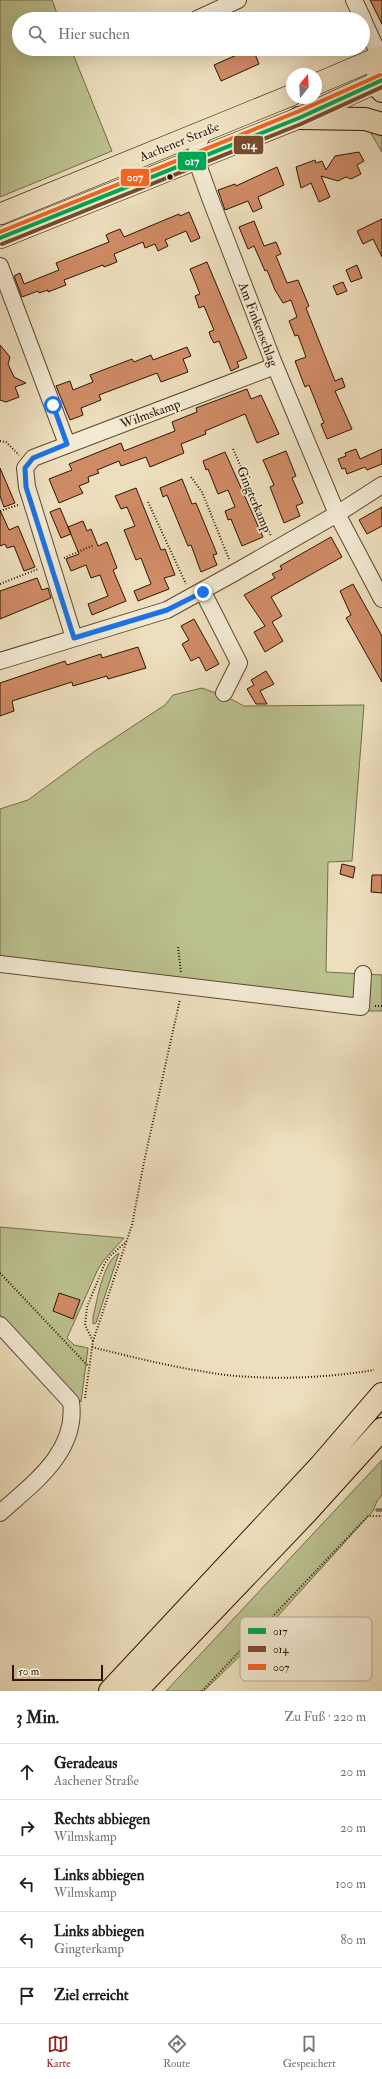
<!DOCTYPE html>
<html lang="de">
<meta charset="utf-8">
<style>
body{margin:0;font-family:"IM FELL Double Pica",serif;background:#f2f2f2;color:#202124}
.compass{position:absolute;left:286px;top:68px;width:36px;height:36px;border-radius:50%;background:#fff;box-shadow:0 4px 16px #0002;rotate:18deg}
.scale{position:absolute;left:12px;bottom:10px;width:91px;box-sizing:border-box;padding-left:4px;border:2px solid #2d1600;border-top:0;font-size:11px;line-height:14px;white-space:nowrap;color:#2d1600;-webkit-text-stroke:3px #f3ead4;paint-order:stroke}
.stop{position:absolute;width:12px;height:12px;margin:-9px;border:3px solid #1a73e8;border-radius:50%;background:#fff}
.stop.end{background:#1a73e8;border-color:#fff;box-shadow:0 1px 4px #0008}
.list{margin:0;padding:0;list-style:none}
h2{display:flex;justify-content:space-between;align-items:center;height:52px;margin:0;padding:0 16px;font-size:17px}
h2 small{font-size:13px;font-weight:400;color:#757577}
.list li{display:grid;grid-template-columns:26px 1fr auto;gap:12px;align-items:center;box-sizing:border-box;height:56px;padding:0 16px;border-top:1px solid #e0e0e0}
.list b{display:block;font-size:15px;white-space:nowrap}
.list p{margin:0;font-size:13px;white-space:nowrap;color:#757577}
.list em{font-size:13px;font-style:normal;color:#757577}
.icon{flex:none;width:22px;height:22px;fill:none;stroke:currentColor;stroke-width:2;stroke-linecap:round;stroke-linejoin:round}
.map{position:relative;flex:none;width:382px;height:1691px;overflow:hidden}
.search{position:absolute;background:#fff;box-shadow:0 4px 16px #0002;left:12px;right:12px;top:12px;height:44px;display:flex;align-items:center;gap:10px;box-sizing:border-box;padding:0 14px;border-radius:22px;color:#757577;font-size:15px}
.sheet{height:332px;background:#fff}
nav{display:flex;justify-content:space-around;align-items:center;box-sizing:border-box;height:56px;border-top:1px solid #e0e0e0;background:#fff;font-size:11px;color:#757577}
nav a{display:grid;justify-items:center;gap:2px}
nav .on{color:#8f2418}
.map>svg:first-child{display:block}
.green{fill:#bbc08f;stroke:#746b48}
.lines{fill:none;stroke-linecap:round;stroke-linejoin:round}
.stream{stroke:#717871;stroke-width:3.5}
.building{fill:#cf8b66;stroke:#2d1600}
.minor-casing{stroke:#5d482f;stroke-width:18}
.major-casing{stroke:#2d1600;stroke-width:22}
.highway-casing{stroke:#2d1600;stroke-width:24}
.path{stroke:#2d1600;stroke-width:2;stroke-dasharray:1 2;stroke-linecap:butt}
.minor{stroke:#f3ead4;stroke-width:16}
.major{stroke:#eddebd;stroke-width:21}
.highway{stroke:#eddebd;stroke-width:22}
.bus-1-casing{stroke:#f3ead4;stroke-width:7}
.bus-2-casing{stroke:#f3ead4;stroke-width:7}
.bus-3-casing{stroke:#f3ead4;stroke-width:7}
.bus-1{stroke:#00a651;stroke-width:4}
.bus-2{stroke:#7a4b2a;stroke-width:4}
.bus-3{stroke:#f26522;stroke-width:4}
.route{stroke:#1a73e8;stroke-width:5}
.bus-dot{fill:#2d1600;stroke:#f3ead4;stroke-width:1.5}
.labels{text-anchor:middle;stroke-width:3;stroke-linejoin:round;paint-order:stroke}
.street-label{font-size:13px;fill:#2d1600;stroke:#f3ead4}
.key{fill:#f3ead4;stroke:#b8aa94;stroke-width:1}
.key-label{font-size:11px;fill:#2d1600}
.line-badge{stroke:#f3ead4;stroke-width:1.5}
.badge-label{font-size:11px;text-anchor:middle;font-weight:bold;fill:#fff}
</style>
<div class="map">
<svg width="382" height="1691" viewBox="0 0 382 1691">
<rect width="100%" height="100%" fill="#eddebd"/>
<filter id="stains"><feTurbulence type="fractalNoise" baseFrequency=".005" numOctaves="4"/><feColorMatrix values="0 0 0 0 .2 0 0 0 0 .09 0 0 0 0 .02 0 0 0 .5 -.17"/></filter>
<radialGradient id="worn" r=".72"><stop offset=".6" stop-color="#630" stop-opacity="0"/><stop offset="1" stop-color="#630" stop-opacity=".3"/></radialGradient>
<path class="green" d="M0,0H52L59,19H19V49H71L112,151L0,197Z
M366,125L382,130V152Z
M202,688L229,698L244,706L364,705L352,861L328,862L326,972L382,975V1011H367L0,964V809L28,800L95,751L165,705L173,695Z
M0,1227L124,1238L104,1260L98,1269L67,1338L74,1345L88,1348L81,1402L0,1317Z
M119,1253L96,1323L93,1324V1317C97,1301 103,1261 119,1253Z
M382,1460V1495L377,1501L373,1511L258,1638L204,1691H166Z"/>
<g class="lines">
<path class="stream" d="M377,1510H382"/>
</g>
<path class="building" d="M370,0H382V24Z
M250,49H253L259,64L221,81L214,65Z
M359,152L364,161L357,165L361,174L351,179L346,177L338,181L321,176L330,197L319,202L311,183L301,188L296,167L315,160L316,163L322,161L326,170L335,156Z
M277,167L284,185L258,197L262,208L253,212L248,201L225,210L218,190L235,184L236,186Z
M189,212L200,238L191,242L186,231L165,240L168,246L158,251L155,244L145,248L143,242L114,254L117,262L104,267L103,265L64,280L66,285L48,292V290L39,293L38,291L22,297L14,276L20,273L24,284L59,270L56,263L109,242L106,235L110,233L120,229L124,237L179,214L180,216Z
M382,219V257L373,239L363,244L357,231Z
M254,221L264,246L276,242L281,254L276,256L287,283L298,280L309,306L306,308L335,381L342,378L345,387L335,391L352,429L327,439L321,424L324,423L309,385L305,387L295,361L306,357L298,335L295,336L289,321L297,317L291,300L283,303L275,290L267,270L265,271L254,246L248,249L239,227Z
M207,262L247,358L237,362L239,367L231,371L219,341L214,343L211,338L209,332L214,330L204,306L199,308L195,296L200,294L190,269Z
M357,265L362,278L351,282L346,270Z
M343,282L347,291L337,295L333,286Z
M0,345L10,357L8,364L14,377L26,383L15,387L19,397L6,402L0,400Z
M187,347L191,356L183,359L188,372L161,382L157,373L99,395L101,400L81,408L83,415L70,420L56,386L70,381L73,390L93,382L90,375L132,359L134,362L151,355L153,360Z
M247,389L251,399L261,395L279,434L257,443L245,414L205,431L206,434L181,444L184,453L150,467L146,457L121,466L119,461L97,470L99,473L88,477L89,482L79,486L83,493L59,503L49,479L72,470L69,464L121,443L124,451L175,431L172,422L197,412L196,408Z
M356,449L360,459L382,449V464L367,470L365,467L347,474L345,468L342,469L338,459L346,456L345,453Z
M286,451L296,476L292,478L303,503L296,506L300,516L284,523L270,487L274,485L263,460Z
M225,452L263,537L242,546L231,519L228,520L225,511L235,507L228,490L218,494L208,469L206,470L203,461Z
M0,468L15,503L4,507L0,496Z
M182,479L192,504L196,503L217,554L213,555L217,565L201,572L191,545L188,546L167,495L163,497L160,488Z
M136,488L161,550L165,549L175,575L164,578L169,589L138,601L134,591L151,584L141,558L136,560L124,530L135,526L127,507L121,509L115,496Z
M382,507V526L367,534L359,520Z
M60,508L71,534L61,538L50,512Z
M0,510L9,530L18,526L35,567L24,571L14,546L7,548L5,544L0,546Z
M83,521L87,531L91,529L98,546L107,542L117,568L113,570L126,601L92,615L88,604L108,596L100,575L91,578L86,565L71,571L66,559L79,554L68,527Z
M331,537L342,557L271,597L282,616L272,622L283,641L265,652L254,632L265,626L244,595L275,578L272,574L282,569L280,566Z
M37,578L42,590L48,588L51,598L0,619V591Z
M353,584L382,636V682L346,618L351,615L340,591Z
M194,619L219,664L206,671L199,657L191,661L182,644L189,640L181,626Z
M138,647L146,668L108,679L107,676L73,686L72,682L12,701L14,711L0,716V683L65,661L67,665L101,654L102,658Z
M266,671L274,684L260,691L267,704H256L247,689L254,685L251,680Z
M342,864L355,867L353,878L340,874Z
M372,875H382V893L371,892Z
M59,1293L80,1300L73,1319L53,1311Z"/>
<g class="lines">
<defs>
<path id="minor" d="M354,0L363,19
M197,19L238,0
M363,20L380,57
M204,131L197,146L196,159L210,198L273,361L337,514L382,599
M0,266L67,444
M203,592L239,663L224,693
M74,638L27,487L25,468L33,458L275,366
M0,661L167,610L234,573L337,514L382,485
M0,964L361,1007L363,974
M0,1325L71,1402C78,1452 32,1484 0,1513"/>
<path id="major" d="M316,84L382,56
M0,214L292,95
M0,238L299,118L382,80"/>
<path id="highway" d="M380,57L377,82L382,91
M299,118L365,119L382,124
M110,1691L320,1466L382,1394
M136,1691L307,1512L382,1429"/>
</defs>
<use href="#minor" class="minor-casing"/>
<use href="#major" class="major-casing"/>
<use href="#highway" class="highway-casing"/>
<path class="path" d="M299,74L305,71
M0,441L6,442L19,455
M233,449L271,536
M191,477L202,492L229,559
M148,502L186,584
M0,511L18,505
M64,558L94,545
M0,584L38,569
M178,947L181,973
M375,1006H382
M0,1273L88,1366
M93,1341L85,1325L87,1307L105,1263L111,1255L127,1241
M92,1347C135,1358 181,1369 226,1375C274,1380 326,1378 374,1370
M85,1398L93,1341L132,1225L144,1162L180,999
M202,1691L368,1516H382"/>
<use href="#minor" class="minor"/>
<use href="#major" class="major"/>
<use href="#highway" class="highway"/>
<defs>
<path id="bus-1" d="M0,238L299,118L382,80"/>
<path id="bus-2" d="M2,244L301,124L382,87"/>
<path id="bus-3" d="M0,232L297,112L380,75"/>
</defs>
<use href="#bus-1" class="bus-1-casing"/>
<use href="#bus-2" class="bus-2-casing"/>
<use href="#bus-3" class="bus-3-casing"/>
<use href="#bus-1" class="bus-1"/>
<use href="#bus-2" class="bus-2"/>
<use href="#bus-3" class="bus-3"/>
</g>
<g class="lines">
<path class="route" d="M53,405L67,444L33,458L25,468L26,487L74,638L167,610L203,592"/>
</g>
<circle class="bus-dot" cx="170" cy="177" r="3.5"/>
<g class="labels">
<g class="street-label">
<text transform="translate(179 141) rotate(-22)" y="5">Aachener Straße</text>
<text transform="translate(259 324) rotate(69)" y="5">Am Finkenschlag</text>
<text transform="translate(150 413) rotate(-20)" y="5">Wilmskamp</text>
<text transform="translate(255 499) rotate(67)" y="5">Gingterkamp</text>
</g>
</g>
<rect x="240" y="1617" width="132" height="64" rx="6" class="key"/>
<rect x="248" y="1628" width="18" height="6" fill="#00a651"/>
<rect x="248" y="1646" width="18" height="6" fill="#7a4b2a"/>
<rect x="248" y="1664" width="18" height="6" fill="#f26522"/>
<g class="key-label">
<text x="273" y="1635">017</text>
<text x="273" y="1653">014</text>
<text x="273" y="1671">007</text>
</g>
<g class="line-badge">
<rect x="233" y="135" width="31" height="20" rx="4" fill="#7a4b2a"/>
<rect x="177" y="151" width="30" height="20" rx="4" fill="#00a651"/>
<rect x="120" y="168" width="30" height="19" rx="4" fill="#f26522"/>
</g>
<g class="badge-label">
<text x="249" y="149">014</text>
<text x="192" y="165">017</text>
<text x="135" y="181">007</text>
</g>
<rect width="100%" height="100%" filter="url(#stains)"/>
<rect width="100%" height="100%" fill="url(#worn)"/>
</svg>
<svg class="compass" viewBox="-18 -18 36 36"><path d="M0-13l5 13h-10z" fill="#e53935"/><path d="M0 13l5-13h-10z" fill="#757577"/></svg>
<div class="scale">50 m</div>
<div class="stop" style="left:53px;top:405px"></div>
<div class="stop end" style="left:203px;top:592px"></div>
<div class="search"><svg class="icon" aria-label="search" viewBox="0 0 24 24"><circle cx="10" cy="10" r="6"/><path d="M15 15l6 6"/></svg>Hier suchen</div>
</div>
<section class="sheet">
<h2>3 Min.<small>Zu Fuß · 220 m</small></h2>
<ul class="list">
<li><svg class="icon" aria-label="ahead" viewBox="0 0 24 24"><path d="M12 20V5M6 11l6-6 6 6"/></svg><div><b>Geradeaus</b><p>Aachener Straße</p></div><em>20 m</em></li>
<li><svg class="icon" aria-label="right" viewBox="0 0 24 24"><path d="M7 20v-9h11M14 6l5 5-5 5"/></svg><div><b>Rechts abbiegen</b><p>Wilmskamp</p></div><em>20 m</em></li>
<li><svg class="icon" aria-label="left" viewBox="0 0 24 24"><path d="M17 20v-9H6M10 6l-5 5 5 5"/></svg><div><b>Links abbiegen</b><p>Wilmskamp</p></div><em>100 m</em></li>
<li><svg class="icon" aria-label="left" viewBox="0 0 24 24"><path d="M17 20v-9H6M10 6l-5 5 5 5"/></svg><div><b>Links abbiegen</b><p>Gingterkamp</p></div><em>80 m</em></li>
<li><svg class="icon" aria-label="arrive" viewBox="0 0 24 24"><path d="M6 21V4h12l-3 4 3 4H6"/></svg><div><b>Ziel erreicht</b></div></li>
</ul>
</section>
<nav>
<a class="on"><svg class="icon" aria-label="map" viewBox="0 0 24 24"><path d="M3 6l6-2 6 2 6-2v14l-6 2-6-2-6 2zM9 4v14M15 6v14"/></svg>Karte</a>
<a><svg class="icon" aria-label="directions" viewBox="0 0 24 24"><path d="M12 3l9 9-9 9-9-9zM9 14v-3h6M13 9l2 2-2 2"/></svg>Route</a>
<a><svg class="icon" aria-label="saved" viewBox="0 0 24 24"><path d="M7 4h10v16l-5-4-5 4z"/></svg>Gespeichert</a>
</nav>
